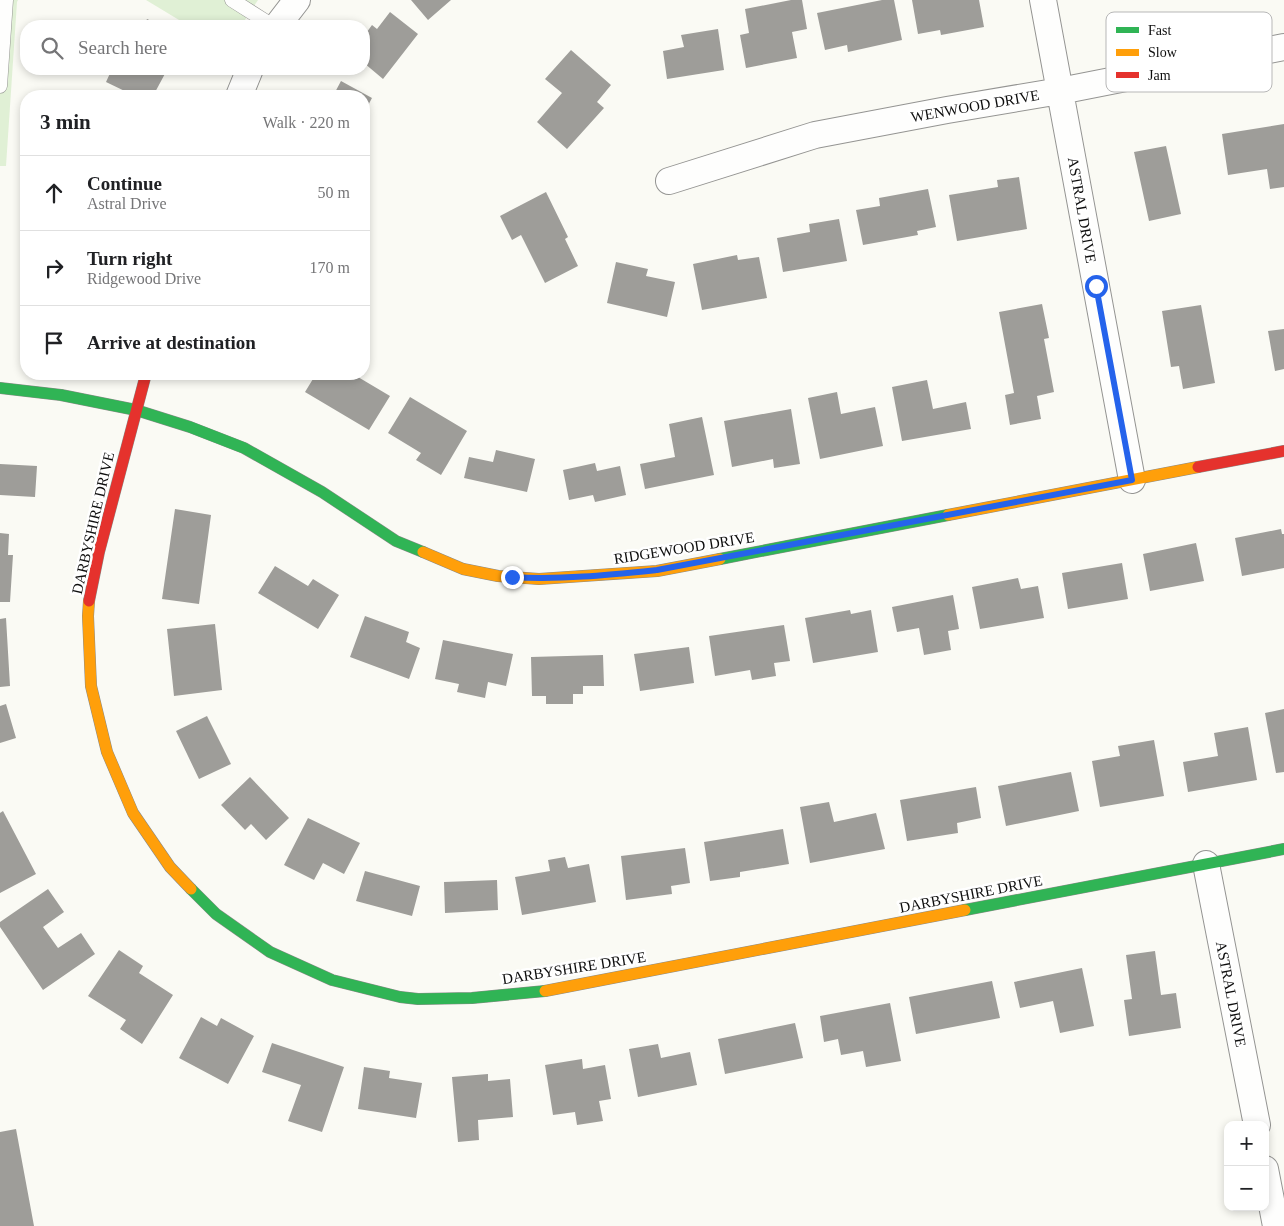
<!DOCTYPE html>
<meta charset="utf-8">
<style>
body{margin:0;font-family:Georgia,serif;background:#f6f6f6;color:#202124}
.controls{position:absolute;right:15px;bottom:15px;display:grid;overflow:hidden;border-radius:10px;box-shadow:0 2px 8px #0003}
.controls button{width:45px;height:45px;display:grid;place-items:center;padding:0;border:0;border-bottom:1px solid #e0e0e0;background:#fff;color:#202124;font:25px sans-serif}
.stop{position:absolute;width:15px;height:15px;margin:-11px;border:4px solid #2563eb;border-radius:50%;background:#fff}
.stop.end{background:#2563eb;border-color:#fff;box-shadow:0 1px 5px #0008}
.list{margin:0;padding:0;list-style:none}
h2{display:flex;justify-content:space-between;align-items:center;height:65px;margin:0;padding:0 20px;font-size:21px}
h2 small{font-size:16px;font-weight:400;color:#757577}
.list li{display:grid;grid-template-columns:32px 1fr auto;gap:15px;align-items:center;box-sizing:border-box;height:75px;padding:0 20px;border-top:1px solid #e0e0e0}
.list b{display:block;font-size:19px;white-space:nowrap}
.list p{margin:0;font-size:16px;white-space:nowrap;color:#757577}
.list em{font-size:16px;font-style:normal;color:#757577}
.icon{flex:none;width:28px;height:28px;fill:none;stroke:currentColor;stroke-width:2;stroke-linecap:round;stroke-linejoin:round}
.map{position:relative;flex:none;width:1284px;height:1226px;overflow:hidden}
.search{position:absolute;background:#fff;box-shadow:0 2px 8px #0003;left:20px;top:20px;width:350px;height:55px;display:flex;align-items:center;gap:12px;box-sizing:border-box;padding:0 18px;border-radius:20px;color:#757577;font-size:19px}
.panel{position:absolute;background:#fff;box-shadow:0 2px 8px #0003;left:20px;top:90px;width:350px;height:290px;border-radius:20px}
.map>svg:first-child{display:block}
.green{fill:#e0f0d5}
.building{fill:#9e9d99}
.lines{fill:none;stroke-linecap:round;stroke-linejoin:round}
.lane-casing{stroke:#949492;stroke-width:15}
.street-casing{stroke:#949492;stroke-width:28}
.fast-casing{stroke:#8b8b88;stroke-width:12}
.slow-casing{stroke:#8b8b88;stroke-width:12}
.jam-casing{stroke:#8b8b88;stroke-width:12}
.lane{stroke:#fefefd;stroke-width:14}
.street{stroke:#fefefd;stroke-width:26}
.fast{stroke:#30b455;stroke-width:11}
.slow{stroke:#ff9f0a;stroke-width:11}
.jam{stroke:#e5322d;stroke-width:11}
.route{stroke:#2563eb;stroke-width:6}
.labels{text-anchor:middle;stroke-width:5;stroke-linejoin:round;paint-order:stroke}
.street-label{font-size:15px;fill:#0e0e0e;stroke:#fff}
.key{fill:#fff;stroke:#b7b7b7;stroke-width:1}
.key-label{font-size:14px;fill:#0e0e0e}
</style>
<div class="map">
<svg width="1284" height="1226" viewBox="0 0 1284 1226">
<rect width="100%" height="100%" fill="#fafaf4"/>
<path class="green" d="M0,0H18L17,2L6,166H0Z
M146,0H258L241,26H189Z"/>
<path class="building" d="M411,0H451L428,20Z
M791,0H802L807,29L792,32L797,58L746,68L740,35L749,33L745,9Z
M882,0H894L902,40L848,52L847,45L825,50L817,13Z
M912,0H979L984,27L941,35L940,30L918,34Z
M390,12L418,34L383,79L364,63V36L372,25L377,29Z
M147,19L162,26H144Z
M718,29L724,70L667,79L663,51L684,47L681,35Z
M571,50L611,85L597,102L604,108L567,149L537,122L562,93L545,79Z
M112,69H165L167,70L153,96H135L106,82Z
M341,81L372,98L364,113V96H333Z
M1284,124V187L1270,189L1267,169L1228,175L1222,134Z
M1166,146L1181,214L1149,221L1134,152Z
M1019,177L1027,229L957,241L949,195L998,187L997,180Z
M928,189L936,227L917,231L918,235L863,245L856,210L880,206L879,198Z
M546,192L568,237L565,239L578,266L545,283L521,235L512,240L500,216Z
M839,219L847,261L783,272L777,238L810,232L809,224Z
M737,255L738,260L759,257L767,298L702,310L693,264Z
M616,262L648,269L646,276L675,282L667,317L607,303Z
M1042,304L1049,338L1044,339L1054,392L1037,396L1041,419L1010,425L1005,395L1014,393L999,312Z
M1201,305L1215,383L1183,389L1179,366L1171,367L1162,311Z
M1284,329V369L1275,371L1268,331Z
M316,374H360L358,377L390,396L369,430L305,392Z
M927,380L933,409L966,402L971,429L902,441L892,387Z
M837,392L841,414L875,407L883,446L820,459L808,398Z
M410,397L467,431L441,475L416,460L421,453L388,433Z
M791,409L800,464L774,468L773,459L732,467L724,421Z
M702,417L714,475L645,489L640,464L675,457L669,424Z
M496,450L535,459L527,492L464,478L469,457L493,462Z
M595,463L597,471L620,466L626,495L595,502L593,495L569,500L563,470Z
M0,464L37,466L35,497L0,495Z
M175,509L211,515L199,604L162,599Z
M1281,529L1282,534H1284V568L1242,576L1235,538Z
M0,533L9,534L8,555H13L10,602H0Z
M1196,543L1204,581L1150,591L1143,554Z
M1122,563L1128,599L1068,609L1062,573Z
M275,566L308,586L313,579L339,595L318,629L258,593Z
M1018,578L1021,589L1038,586L1044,618L980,629L972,587Z
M953,595L959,629L948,631L951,650L924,655L919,628L897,632L892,607Z
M850,610L851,614L871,610L878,652L813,663L805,618Z
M365,616L409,632L406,642L420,648L409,679L350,657Z
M6,618L10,686L0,687V619Z
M215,624L222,690L174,696L167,629Z
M784,625L790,661L774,663L776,676L752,680L750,670L715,676L709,636Z
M443,640L513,654L506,686L488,682L485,698L457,692L459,684L435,679Z
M689,647L694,683L640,691L634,654Z
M603,655L604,686H583V694H573V704H546V696H532L531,657Z
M6,704L16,738L0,743V706Z
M1284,709V772L1276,773L1265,713Z
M207,716L231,764L199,779L176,731Z
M1248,727L1257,780L1188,792L1183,762L1218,756L1214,733Z
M1154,740L1164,796L1100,807L1092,761L1120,756L1118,746Z
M1071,772L1079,811L1006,826L998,786Z
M250,777L289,818L266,840L251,824L245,830L221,805Z
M976,787L981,818L957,823L958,833L907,841L900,800Z
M829,802L834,822L876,813L885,849L810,863L800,807Z
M3,811L36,874L0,893V813Z
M308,818L360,843L344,874L323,863L314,880L284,865Z
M783,829L789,864L740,872V877L710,881L704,842Z
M685,848L690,883L671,886L672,894L626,900L621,856Z
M565,857L568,868L589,864L596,902L522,915L515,877L550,871L548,860Z
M365,871L420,886L412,916L356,901Z
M497,880L498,910L445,913L444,882Z
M48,889L64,912L43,927L58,948L81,933L95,954L43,990L0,927V922Z
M119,950L143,966L139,973L173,995L142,1044L120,1029L126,1020L88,996Z
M1155,951L1161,995L1176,993L1181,1028L1129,1036L1124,1000L1132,999L1126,955Z
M1082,968L1094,1026L1060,1033L1053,1001L1020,1008L1014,982Z
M992,981L1000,1018L916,1034L909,997Z
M890,1003L901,1061L866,1067L863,1051L841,1055L838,1039L824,1042L820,1016Z
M201,1017L217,1026L221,1018L254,1036L228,1084L179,1058Z
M795,1023L803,1058L725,1074L718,1039Z
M272,1043L344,1067L322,1132L288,1121L301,1085L262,1072Z
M658,1044L661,1058L690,1052L697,1085L638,1097L629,1049Z
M582,1059L583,1069L605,1065L611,1099L599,1101L603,1121L577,1125L575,1112L553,1115L545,1065Z
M364,1067L390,1071L389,1078L422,1083L416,1118L358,1109Z
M488,1074V1081L510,1079L513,1117L478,1120L479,1140L458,1142L452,1077Z
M16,1129L34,1226H0V1132Z"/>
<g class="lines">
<defs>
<path id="lane" d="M232,0L273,26
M0,86L6,0"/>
<path id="street" d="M1043,0L1132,480
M277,26L297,0
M239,96L250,69
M669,181L815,135L947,110L1060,91L1284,47
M1206,864L1257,1125
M1265,1169L1276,1226"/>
<path id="fast" d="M0,388L61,395L136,410L190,427L244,448L322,492L396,541L423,552
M720,559L948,515
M191,889L216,914L270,952L332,980L400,997L418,999L472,998L545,991
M965,910L1284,849"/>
<path id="slow" d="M948,515L1198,467
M423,552L463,569L498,576L539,579L657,571L720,559
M89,601L88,616L91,686L107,752L133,813L170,867L191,889
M545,991L965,910"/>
<path id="jam" d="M1198,467L1284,451
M89,601L99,552L146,374"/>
</defs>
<use href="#lane" class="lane-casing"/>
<use href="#street" class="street-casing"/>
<use href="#fast" class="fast-casing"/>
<use href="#slow" class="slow-casing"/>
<use href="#jam" class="jam-casing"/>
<use href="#lane" class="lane"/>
<use href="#street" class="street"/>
<use href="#fast" class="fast"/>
<use href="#slow" class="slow"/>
<use href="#jam" class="jam"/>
</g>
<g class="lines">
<path class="route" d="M512,577C560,580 608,575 657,570L1132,480L1096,286"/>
</g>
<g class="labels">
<g class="street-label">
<text transform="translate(975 106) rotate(-10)" y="5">WENWOOD DRIVE</text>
<text transform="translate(1082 210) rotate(80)" y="5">ASTRAL DRIVE</text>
<text transform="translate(93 523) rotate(-77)" y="5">DARBYSHIRE DRIVE</text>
<text transform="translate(684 548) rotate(-9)" y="5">RIDGEWOOD DRIVE</text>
<text transform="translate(971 894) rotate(-11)" y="5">DARBYSHIRE DRIVE</text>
<text transform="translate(574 968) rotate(-9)" y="5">DARBYSHIRE DRIVE</text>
<text transform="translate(1231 994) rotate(79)" y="5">ASTRAL DRIVE</text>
</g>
</g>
<rect x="1106" y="12" width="166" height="80" rx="8" class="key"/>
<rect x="1116" y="27" width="23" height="6" fill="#30b455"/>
<rect x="1116" y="49" width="23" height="7" fill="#ff9f0a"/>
<rect x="1116" y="72" width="23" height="6" fill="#e5322d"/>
<g class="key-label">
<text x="1148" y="35">Fast</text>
<text x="1148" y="57">Slow</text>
<text x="1148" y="80">Jam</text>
</g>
</svg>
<div class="controls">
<button>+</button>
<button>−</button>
</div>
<div class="stop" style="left:1096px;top:286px"></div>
<div class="stop end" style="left:512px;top:577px"></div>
<div class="search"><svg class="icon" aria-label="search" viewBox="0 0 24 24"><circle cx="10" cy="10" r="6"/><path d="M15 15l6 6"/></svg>Search here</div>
<section class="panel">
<h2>3 min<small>Walk · 220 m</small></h2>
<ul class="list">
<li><svg class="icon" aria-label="ahead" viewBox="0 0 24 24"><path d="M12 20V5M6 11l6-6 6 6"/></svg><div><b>Continue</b><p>Astral Drive</p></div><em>50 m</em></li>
<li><svg class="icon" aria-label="right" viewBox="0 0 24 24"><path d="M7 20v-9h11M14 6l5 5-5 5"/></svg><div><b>Turn right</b><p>Ridgewood Drive</p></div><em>170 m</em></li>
<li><svg class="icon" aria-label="arrive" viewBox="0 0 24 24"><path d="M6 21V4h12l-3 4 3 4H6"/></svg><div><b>Arrive at destination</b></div></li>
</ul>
</section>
</div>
